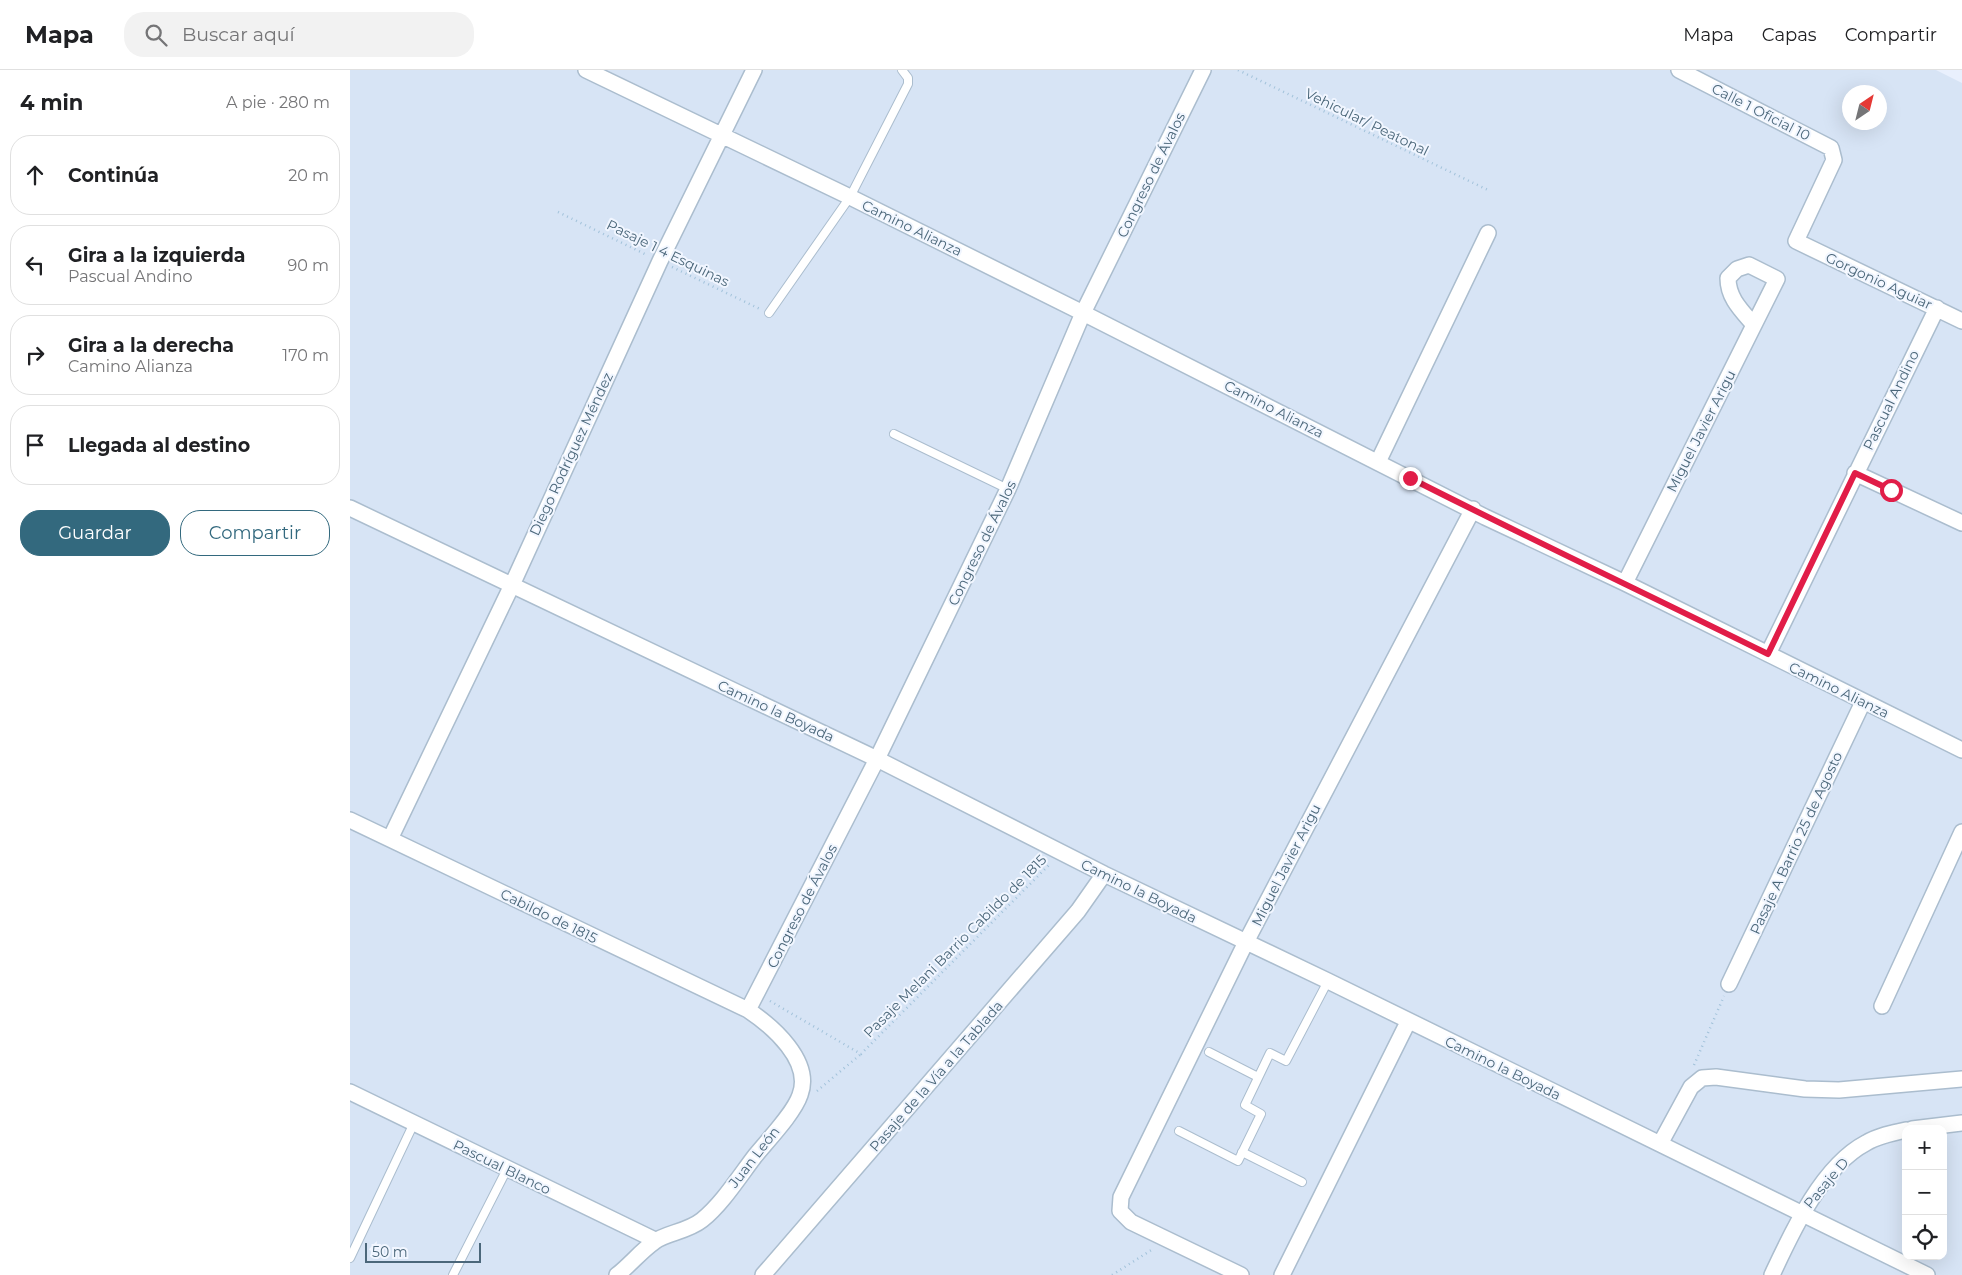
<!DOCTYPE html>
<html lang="es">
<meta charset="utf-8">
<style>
body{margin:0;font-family:Montserrat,sans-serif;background:#f2f2f2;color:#202124}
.controls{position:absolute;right:15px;bottom:15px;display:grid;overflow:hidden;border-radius:10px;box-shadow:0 5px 20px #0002}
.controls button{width:45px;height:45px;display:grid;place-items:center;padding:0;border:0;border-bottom:1px solid #e0e0e0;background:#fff;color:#202124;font:25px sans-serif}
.compass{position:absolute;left:1492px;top:15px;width:45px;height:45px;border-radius:50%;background:#fff;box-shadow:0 5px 20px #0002;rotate:35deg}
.scale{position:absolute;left:15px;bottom:12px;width:116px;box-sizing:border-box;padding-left:5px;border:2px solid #4b677a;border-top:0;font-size:14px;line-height:18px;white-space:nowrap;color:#4b677a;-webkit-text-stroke:4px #f1f6ff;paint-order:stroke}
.stop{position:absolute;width:15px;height:15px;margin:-11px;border:4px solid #e11d48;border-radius:50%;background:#fff}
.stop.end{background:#e11d48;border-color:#fff;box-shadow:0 1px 5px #0008}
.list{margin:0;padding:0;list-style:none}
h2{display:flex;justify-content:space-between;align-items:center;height:65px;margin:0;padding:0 20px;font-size:21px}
h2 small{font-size:16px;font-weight:400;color:#757577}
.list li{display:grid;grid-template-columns:32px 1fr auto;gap:15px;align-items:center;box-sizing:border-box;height:80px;margin:0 10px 10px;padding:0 10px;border:1px solid #e0e0e0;border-radius:20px}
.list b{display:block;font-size:19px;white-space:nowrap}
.list p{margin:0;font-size:16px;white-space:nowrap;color:#757577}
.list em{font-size:16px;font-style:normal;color:#757577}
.actions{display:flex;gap:10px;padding:15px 20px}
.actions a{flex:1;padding:11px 0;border:1px solid #33697e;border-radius:20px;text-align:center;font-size:18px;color:#33697e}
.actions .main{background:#33697e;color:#fff}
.icon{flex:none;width:28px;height:28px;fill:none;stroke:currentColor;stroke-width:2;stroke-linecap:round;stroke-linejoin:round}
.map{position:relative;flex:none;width:1612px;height:1205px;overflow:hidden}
header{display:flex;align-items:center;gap:30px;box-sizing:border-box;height:70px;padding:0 25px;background:#fff;border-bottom:1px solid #e0e0e0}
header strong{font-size:24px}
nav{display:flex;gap:28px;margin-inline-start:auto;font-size:18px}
.search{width:350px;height:45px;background:#f2f2f2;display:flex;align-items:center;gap:12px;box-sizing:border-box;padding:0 18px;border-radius:20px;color:#757577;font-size:19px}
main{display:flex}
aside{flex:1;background:#fff}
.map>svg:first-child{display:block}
.residential{fill:#d7e4f5;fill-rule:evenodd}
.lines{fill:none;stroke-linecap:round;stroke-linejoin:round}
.service-casing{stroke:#abbdce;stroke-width:10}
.minor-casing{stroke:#abbdce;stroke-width:18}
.path{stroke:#a2c2da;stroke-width:2.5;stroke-dasharray:1 4;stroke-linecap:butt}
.service{stroke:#fff;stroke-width:8}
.minor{stroke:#fff;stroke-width:15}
.route{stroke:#e11d48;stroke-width:6}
.labels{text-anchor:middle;stroke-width:4;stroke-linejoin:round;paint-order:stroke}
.street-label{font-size:14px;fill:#4b677a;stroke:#f1f6ff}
</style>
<header>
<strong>Mapa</strong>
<div class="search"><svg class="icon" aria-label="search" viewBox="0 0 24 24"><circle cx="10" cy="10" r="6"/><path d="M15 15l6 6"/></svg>Buscar aquí</div>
<nav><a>Mapa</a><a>Capas</a><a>Compartir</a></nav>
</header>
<main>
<aside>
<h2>4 min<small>A pie · 280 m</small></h2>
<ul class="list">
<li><svg class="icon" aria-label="ahead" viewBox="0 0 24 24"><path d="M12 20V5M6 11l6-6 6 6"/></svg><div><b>Continúa</b></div><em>20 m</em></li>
<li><svg class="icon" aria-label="left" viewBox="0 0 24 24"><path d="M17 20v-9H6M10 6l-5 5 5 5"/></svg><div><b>Gira a la izquierda</b><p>Pascual Andino</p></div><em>90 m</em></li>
<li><svg class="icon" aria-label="right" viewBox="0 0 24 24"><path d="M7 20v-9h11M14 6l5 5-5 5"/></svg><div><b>Gira a la derecha</b><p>Camino Alianza</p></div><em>170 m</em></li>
<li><svg class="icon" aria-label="arrive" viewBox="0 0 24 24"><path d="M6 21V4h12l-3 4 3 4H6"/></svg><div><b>Llegada al destino</b></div></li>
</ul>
<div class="actions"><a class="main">Guardar</a><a>Compartir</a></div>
</aside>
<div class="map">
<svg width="1612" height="1205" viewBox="0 0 1612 1205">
<rect width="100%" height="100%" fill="#e9f0fd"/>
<path class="residential" d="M0,0H1586L1612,13V1205H0ZM1500,22H1530V52H1500ZM1556,1059H1593V1186H1556Z"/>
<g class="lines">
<defs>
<path id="service" d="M419,243L500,127L558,14V8L552,0
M544,364L658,419
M859,982L908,1007
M829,1061L888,1091L911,1044L895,1035L920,983L936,991L978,911
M892,1082L952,1112
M0,1188L64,1053
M103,1205L157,1099"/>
<path id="minor" d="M236,0L500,127L733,243L1135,447L1275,513L1612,680
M1329,0L1481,78L1484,90L1446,171L1612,251
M1028,392L1138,163
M1505,403L1612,453
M0,438L527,689L754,804L978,911L1577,1205
M1275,513L1427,209L1399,195L1387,199L1378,208C1378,228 1391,240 1404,255
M1418,584L1587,238
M0,750L398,940C422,956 463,991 450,1025C444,1043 418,1070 405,1086C389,1107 372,1134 352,1150C337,1162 315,1163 304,1172C291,1181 280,1195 267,1205
M40,769L162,515L310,191L404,0
M1379,914L1513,632
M1532,936L1612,762
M398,940L527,689L658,419L733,243L853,0
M0,1022L305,1170
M1562,1059L1612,1053
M1310,1074L1341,1017L1352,1008L1366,1007L1455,1019L1489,1020L1612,1009
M413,1205L728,841L754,804
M891,1205L781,1152L770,1141L771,1127L896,872L1123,439
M932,1205L1058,952
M1422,1205C1442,1162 1472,1096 1516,1073C1528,1066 1542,1063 1556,1060"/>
</defs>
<use href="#service" class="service-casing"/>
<use href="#minor" class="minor-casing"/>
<path class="path" d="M888,0L1138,120
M208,142L297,185
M322,197L410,239
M420,931L511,984L701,793
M1344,995L1374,926
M467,1021L511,984
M762,1205L803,1179"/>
<use href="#service" class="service"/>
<use href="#minor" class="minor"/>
</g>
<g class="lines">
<path class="route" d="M1060,408C1178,468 1299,525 1418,584L1505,403L1541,420"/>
</g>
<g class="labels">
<g class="street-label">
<text transform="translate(1411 42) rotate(27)" y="5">Calle 1 Oficial 10</text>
<text transform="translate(1017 52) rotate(26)" y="5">Vehicular/ Peatonal</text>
<text transform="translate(801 105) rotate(-64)" y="5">Congreso de Ávalos</text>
<text transform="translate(562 158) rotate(26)" y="5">Camino Alianza</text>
<text transform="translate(318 183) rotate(26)" y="5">Pasaje 1 4 Esquinas</text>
<text transform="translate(1529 211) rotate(25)" y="5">Gorgonio Aguiar</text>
<text transform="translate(1541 330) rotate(-64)" y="5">Pascual Andino</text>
<text transform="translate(924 339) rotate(27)" y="5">Camino Alianza</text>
<text transform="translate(1351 361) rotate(-63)" y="5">Miguel Javier Arigu</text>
<text transform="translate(221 384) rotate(-65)" y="5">Diego Rodríguez Méndez</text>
<text transform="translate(632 473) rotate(-64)" y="5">Congreso de Ávalos</text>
<text transform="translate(1489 620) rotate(26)" y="5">Camino Alianza</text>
<text transform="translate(426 641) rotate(25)" y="5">Camino la Boyada</text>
<text transform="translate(1446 773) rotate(-65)" y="5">Pasaje A Barrio 25 de Agosto</text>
<text transform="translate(936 795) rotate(-63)" y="5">Miguel Javier Arigu</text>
<text transform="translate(789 821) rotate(26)" y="5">Camino la Boyada</text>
<text transform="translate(452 836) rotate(-63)" y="5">Congreso de Ávalos</text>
<text transform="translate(199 846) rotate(26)" y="5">Cabildo de 1815</text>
<text transform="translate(605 876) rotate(-45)" y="5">Pasaje Melani Barrio Cabildo de 1815</text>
<text transform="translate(1153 998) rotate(26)" y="5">Camino la Boyada</text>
<text transform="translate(586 1006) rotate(-49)" y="5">Pasaje de la Vía a la Tablada</text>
<text transform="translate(404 1087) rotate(-52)" y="5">Juan León</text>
<text transform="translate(152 1097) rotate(26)" y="5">Pascual Blanco</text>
<text transform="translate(1476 1113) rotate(-50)" y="5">Pasaje D</text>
</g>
</g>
</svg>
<div class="controls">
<button>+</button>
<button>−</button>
<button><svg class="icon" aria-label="locate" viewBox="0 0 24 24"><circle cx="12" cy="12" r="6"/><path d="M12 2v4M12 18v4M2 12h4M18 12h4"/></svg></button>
</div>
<svg class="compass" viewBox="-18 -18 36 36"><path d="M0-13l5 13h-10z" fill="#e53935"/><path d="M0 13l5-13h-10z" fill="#757577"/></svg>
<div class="scale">50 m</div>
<div class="stop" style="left:1541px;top:420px"></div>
<div class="stop end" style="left:1060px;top:408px"></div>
</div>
</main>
